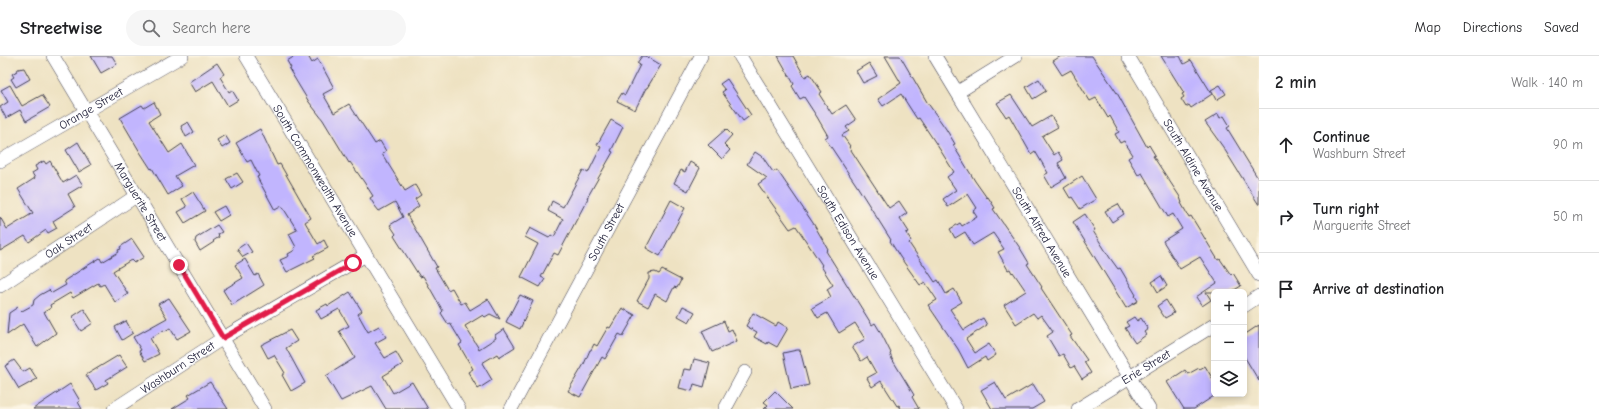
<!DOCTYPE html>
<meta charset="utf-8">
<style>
body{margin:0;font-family:"Comic Neue",sans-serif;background:#f6f6f6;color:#202124}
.controls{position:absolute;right:12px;bottom:12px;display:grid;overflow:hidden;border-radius:6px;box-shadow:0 2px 6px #0003}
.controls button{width:36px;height:36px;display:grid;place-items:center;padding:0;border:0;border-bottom:1px solid #e0e0e0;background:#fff;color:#202124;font:20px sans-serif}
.stop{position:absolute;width:12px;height:12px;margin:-9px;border:3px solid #e11d48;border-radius:50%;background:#fff}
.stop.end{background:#e11d48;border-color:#fff;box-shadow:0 1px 4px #0008}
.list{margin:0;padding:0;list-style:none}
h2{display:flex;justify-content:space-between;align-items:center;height:52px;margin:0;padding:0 16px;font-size:17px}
h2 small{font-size:13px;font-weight:400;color:#757577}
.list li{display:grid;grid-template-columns:26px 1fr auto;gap:12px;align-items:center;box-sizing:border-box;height:72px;padding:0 16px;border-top:1px solid #e0e0e0}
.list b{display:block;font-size:15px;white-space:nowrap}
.list p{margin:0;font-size:13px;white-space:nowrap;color:#757577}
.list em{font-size:13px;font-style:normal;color:#757577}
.icon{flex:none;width:22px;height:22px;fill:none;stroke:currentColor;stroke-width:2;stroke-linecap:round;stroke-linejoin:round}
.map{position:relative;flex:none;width:1259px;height:353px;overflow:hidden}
header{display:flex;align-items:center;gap:24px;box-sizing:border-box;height:56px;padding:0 20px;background:#fff;border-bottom:1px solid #e0e0e0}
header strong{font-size:19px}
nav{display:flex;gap:22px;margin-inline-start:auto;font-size:14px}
.search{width:280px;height:36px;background:#f6f6f6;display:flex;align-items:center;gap:10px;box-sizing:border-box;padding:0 14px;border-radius:22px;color:#757577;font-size:15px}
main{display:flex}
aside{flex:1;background:#fff}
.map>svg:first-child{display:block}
.building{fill:#c1b5fe}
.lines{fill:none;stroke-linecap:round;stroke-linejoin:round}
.minor-casing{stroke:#413f4f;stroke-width:14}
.minor{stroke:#fff;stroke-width:13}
.route{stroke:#e11d48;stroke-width:5}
.labels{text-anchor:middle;stroke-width:3;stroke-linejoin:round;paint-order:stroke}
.street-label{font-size:12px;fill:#22223b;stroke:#fcf5e5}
</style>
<header>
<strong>Streetwise</strong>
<div class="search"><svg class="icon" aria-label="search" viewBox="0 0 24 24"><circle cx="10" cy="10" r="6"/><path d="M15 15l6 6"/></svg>Search here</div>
<nav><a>Map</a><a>Directions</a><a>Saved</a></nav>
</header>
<main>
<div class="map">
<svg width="1259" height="353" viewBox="0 0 1259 353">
<rect width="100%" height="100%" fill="#fcf5e5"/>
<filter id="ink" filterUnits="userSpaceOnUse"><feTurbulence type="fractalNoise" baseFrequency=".025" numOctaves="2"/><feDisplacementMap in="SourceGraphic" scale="8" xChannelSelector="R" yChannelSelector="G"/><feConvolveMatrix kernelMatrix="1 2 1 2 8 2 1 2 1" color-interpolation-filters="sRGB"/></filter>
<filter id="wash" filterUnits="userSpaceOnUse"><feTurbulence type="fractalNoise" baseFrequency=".012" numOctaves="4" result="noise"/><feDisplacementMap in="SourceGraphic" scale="16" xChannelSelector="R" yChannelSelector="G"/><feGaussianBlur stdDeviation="0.9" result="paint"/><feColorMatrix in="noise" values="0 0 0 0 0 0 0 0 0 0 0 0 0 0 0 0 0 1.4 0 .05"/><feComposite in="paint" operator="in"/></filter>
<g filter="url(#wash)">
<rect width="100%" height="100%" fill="#eee2c2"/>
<g id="blocks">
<path class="building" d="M91,0H112L117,8L101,17Z
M295,0H308L312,7L318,3L334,32L323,38L334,57L349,48L375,88L380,85L386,95L382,98L405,135L415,129L421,139L415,143L419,150L407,159L437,211L435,212L448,234L452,232L461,248L465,246L470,254L488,243L500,263L490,258L485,261L483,259L465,270L479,293L496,282L495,279L504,273L515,291L499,301L497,298L482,307L492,324L478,333L468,316L473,313L459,289L462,287L450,267L448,268L441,257L443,255L423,220L420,221L394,180L396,178L390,169L403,161L395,146L379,155L375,150L370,142L373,140L364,126L350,106L349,107L323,64L309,46L289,13L291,12L287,5Z
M642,0H646L661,9L647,32H646L635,54L617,45L622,37L625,39L640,9L637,7Z
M778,0H793L805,21L810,18L822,36L819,38L832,58L846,49L856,64L846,71L849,75L842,79L850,90L849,91L887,149L889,152L899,145L907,157L900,162L909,176L906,177L911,185L909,187L935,226L938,224L946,238L954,233L962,246L950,253L964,274L983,262L987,269L966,283L975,297L989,288L996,299L987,305L985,301L968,312L958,293L928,249L937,244L925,226L920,229L900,201L890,185L891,184L857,130L825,82L828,80L817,61L804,41L800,43L792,30L794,28Z
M885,0H900L927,46L946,73L955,88L953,89L975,125L987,142L988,141L995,152L993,153L1020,192L1029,207L1027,208L1042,231L1041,232L1072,279L1070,280L1087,304L1084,306L1091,317L1082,323L1074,310L1071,312L1063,298L1059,300L1047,280L1053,276L1041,259L1037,262L1033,257L1016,268L1004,249L1026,235L1013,216L1012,217L1010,213L1008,214L998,196L1004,193L993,177L973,189L965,176L955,182L950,173L960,167L962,170L977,161L973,155L977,152L968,138L948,151L943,143L956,134L947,121L954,116L937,89L919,62L917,63L901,38L883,50L878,43L901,27Z
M1061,0H1092L1117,37L1147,91L1149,89L1155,99L1153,100L1180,141L1182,147H1181L1189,161L1191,160L1218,204L1220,203L1231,219L1233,217L1241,230L1231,236H1206L1211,244L1202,250L1196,241L1217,227L1200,201L1180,213L1163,185L1182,173L1173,158L1168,161L1142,117L1138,119L1128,102L1133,99L1124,85L1120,87L1115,78L1119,76L1110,60L1108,62L1096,42L1090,45L1071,14L1062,19L1053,5Z
M1161,0H1180L1184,8L1191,4L1212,38L1191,52L1189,49L1186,51L1181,43L1184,41L1182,38L1184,37Z
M217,7L224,18L220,21L229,36L232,34L238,44L228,50L213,25L195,36L189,26Z
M869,7L877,20L863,27L856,15Z
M24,12L30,23L16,31L11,23L14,21L12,18L17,15L18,13Z
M727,23L751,59L743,65L722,36L725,34L720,28Z
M1039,23L1046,35L1033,43L1026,31Z
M10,29L22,50L42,39L50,51L26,65L20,54L6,62L0,51L8,46L1,34Z
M1220,29L1226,38L1216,44L1211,34Z
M1011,39L1032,71L1051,60L1058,71L1042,80L1054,99L1058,96L1063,104L1058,107L1066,122L1051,131L1044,119L1048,117L1035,95L1031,98L1009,59L1006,61L997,47Z
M154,46L160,58L149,65L169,97L182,88L194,109L175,120L182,130L168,139L152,112L151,113L140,96L120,62L142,49L144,52Z
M1218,58L1220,62L1224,60L1230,70L1227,72L1259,124V149L1223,91L1205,66Z
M611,64L623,71L611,95L613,96L587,142H588L558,199L554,197L541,221L545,223L540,231L521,221L538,188L525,181L530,172L549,182L551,179L554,181L563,163L548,155L552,145L563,151L583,114L588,117L601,91L597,89Z
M188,66L194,76L186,81L181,70Z
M260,73L277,109L280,108L311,162L305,166L318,188L324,184L328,192L313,200L315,202L287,216L280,204L289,200L288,198L295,194L294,192L296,191L289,178L297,174L282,150L275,154L257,121L259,120L251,104L247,106L236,87Z
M726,73L732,79L724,88L730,94L722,103L708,89Z
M225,79L230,87L222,92L217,84Z
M78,86L91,109L79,116L66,94Z
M755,96L764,102V103L773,116L777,114L813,167L828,193L826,195L872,269L875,267L881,277L891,297L890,298L892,303L914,339L912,341L919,353H901L899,349L897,350L881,325L872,331L867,322L876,317L867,301L861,305L852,291L865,283L855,267L839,277L827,257L818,262L812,252L831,241L827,233L833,229L821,210L822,209L796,170L790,173L758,128L767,122L747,108Z
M44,105L46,108L50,105L63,127L76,119L83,129L68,138L75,151L53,165L57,172L48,177L46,174L29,186L25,180L0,195V161L7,173L33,157L18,133L35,122L32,117L37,114L35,110Z
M690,106L700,112L688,135L674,127L681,114L685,116Z
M237,117L243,126L232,133L226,123Z
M1082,120L1096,143L1080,153L1072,141L1070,142L1064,132Z
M193,136L205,155L185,167L178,156L187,151L182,143Z
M671,144L685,152L660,200L646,192Z
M1118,148L1124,158L1112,166L1105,155Z
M224,150L229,159L219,165L213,156Z
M1085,158L1095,174L1093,175L1110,202L1118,213L1120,212L1136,239L1135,240L1138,245L1126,252L1073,166Z
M217,169L222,176L218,178L219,181L213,185L214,186L200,195L195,186L196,182Z
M132,183L144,201L134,207L131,204L113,215L128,238L115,246L104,228L100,230L98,227L73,242L70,237L50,249L51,252L44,256L56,277L37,291L23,268L7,279L9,257L18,251L22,255L33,249L34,244L40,239L49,234L52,237L66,229L64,225L87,210L100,202L102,206L119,196L118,194L121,193L120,191Z
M246,187L252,196L243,201L237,193Z
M245,203L255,220L258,218L264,229L232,249L223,234L243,222L235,209Z
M662,214L681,224L677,232L674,231L667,245L655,238L648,251L637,245L649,223V217L655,216L659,218Z
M1161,220L1167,230L1158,236L1152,226Z
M350,236L362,255L358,258L368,276L379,270L386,281L375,287L385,302L396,296L403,308L383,320L393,337L412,326L428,353H386L372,330L341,345L326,320L355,302L339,275L349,270L339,253L321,263L316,254L327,248L328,250Z
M520,239L533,245L520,273L506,266Z
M169,242L191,275L177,283L170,272L165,275L164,274L150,282L159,298L145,305L139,295L141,294L133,281L167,262L158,248Z
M1166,244L1174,257L1165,262L1157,250Z
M683,250L695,256L689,266L678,260Z
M622,252L635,259L623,280L619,278L605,303L602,301L580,341L568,335L584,308L590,294H591L594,288L597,290L608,271L610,272Z
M84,253L93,267L81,275L72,261Z
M753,257L776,270L778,266L788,272L777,291L768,286L767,288L754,281L757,276L746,270Z
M1134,261L1137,265L1141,262L1148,273L1144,276L1146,279L1135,287L1125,272L1129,270L1126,266Z
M126,265L133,277L122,284L115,271Z
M724,265L728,275L732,273L737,285L712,296L702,275Z
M1259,269V325L1244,300V279Z
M290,274L297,285L286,292L305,327L291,335L282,319L285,317L274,299L268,302L261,289Z
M797,294H800L809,329L791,333L783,297Z
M119,299L127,311L106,324L108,327L96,334L86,319Z
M694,303L710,307L704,331L694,328L692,335L679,332L684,313L691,314Z
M14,304L23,316L30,312L37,323L19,333L5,310Z
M1205,310L1214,325V340L1194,353H1184L1167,326L1185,314L1188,318L1199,312L1200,313Z
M210,326L228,353H172L190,342L188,339Z
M995,326L1006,344L1033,328L1044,346L1032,353H992L981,334Z
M70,328L80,345L78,346L82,353H33Z
M775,335L793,353H764L768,349L764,346Z"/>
</g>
</g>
<g filter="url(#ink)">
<use href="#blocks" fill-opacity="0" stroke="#413f4f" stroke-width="1"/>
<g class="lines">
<defs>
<g id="minor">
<path id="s1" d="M53,0L265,353"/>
<path id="s2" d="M246,0L459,353"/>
<path id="s3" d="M740,0L956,353"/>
<path id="s4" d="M935,0L1149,353"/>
<path id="s5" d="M1128,0L1259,219"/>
<path d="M958,36L1016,0"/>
<path id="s6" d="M0,105L182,0"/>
<path id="s7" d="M0,230L136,140"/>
<path d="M1244,250L1259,240"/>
<path id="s8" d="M114,353L223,282L366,199"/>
<path id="s9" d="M511,353L701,0"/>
<path d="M725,353L745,316"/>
<path id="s10" d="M1078,353L1214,269"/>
</g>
</defs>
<use href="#minor" class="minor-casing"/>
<use href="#minor" class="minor"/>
</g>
</g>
<g class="lines" filter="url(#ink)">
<path class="route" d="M179,209L223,282L353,207"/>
</g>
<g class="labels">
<g class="street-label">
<text dy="4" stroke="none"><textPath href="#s6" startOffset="105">Orange Street</textPath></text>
<text dy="4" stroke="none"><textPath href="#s5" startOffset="127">South Aldine Avenue</textPath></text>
<text dy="4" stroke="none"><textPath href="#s2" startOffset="134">South Commonwealth Avenue</textPath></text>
<text dy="4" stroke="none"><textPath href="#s1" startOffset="170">Marguerite Street</textPath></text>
<text dy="4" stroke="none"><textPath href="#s9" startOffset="201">South Street</textPath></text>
<text dy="4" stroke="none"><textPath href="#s4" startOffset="206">South Alfred Avenue</textPath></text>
<text dy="4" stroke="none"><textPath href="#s3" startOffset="207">South Edison Avenue</textPath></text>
<text dy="4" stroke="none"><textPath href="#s7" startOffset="82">Oak Street</textPath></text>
<text dy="4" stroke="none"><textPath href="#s8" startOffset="76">Washburn Street</textPath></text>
<text dy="4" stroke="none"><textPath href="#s10" startOffset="80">Erie Street</textPath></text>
</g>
</g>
</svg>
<div class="controls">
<button>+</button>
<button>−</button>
<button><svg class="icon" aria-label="layers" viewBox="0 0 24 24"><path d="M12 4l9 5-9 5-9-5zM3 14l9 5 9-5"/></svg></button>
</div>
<div class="stop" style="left:353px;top:207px"></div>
<div class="stop end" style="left:179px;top:209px"></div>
</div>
<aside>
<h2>2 min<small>Walk · 140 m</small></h2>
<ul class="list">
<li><svg class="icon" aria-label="ahead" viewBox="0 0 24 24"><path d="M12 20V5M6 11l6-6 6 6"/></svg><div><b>Continue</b><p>Washburn Street</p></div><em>90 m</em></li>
<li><svg class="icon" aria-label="right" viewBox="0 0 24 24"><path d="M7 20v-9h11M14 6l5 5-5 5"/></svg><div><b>Turn right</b><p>Marguerite Street</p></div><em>50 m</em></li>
<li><svg class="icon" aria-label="arrive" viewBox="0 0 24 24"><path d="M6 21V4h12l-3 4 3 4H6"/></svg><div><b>Arrive at destination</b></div></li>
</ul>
</aside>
</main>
